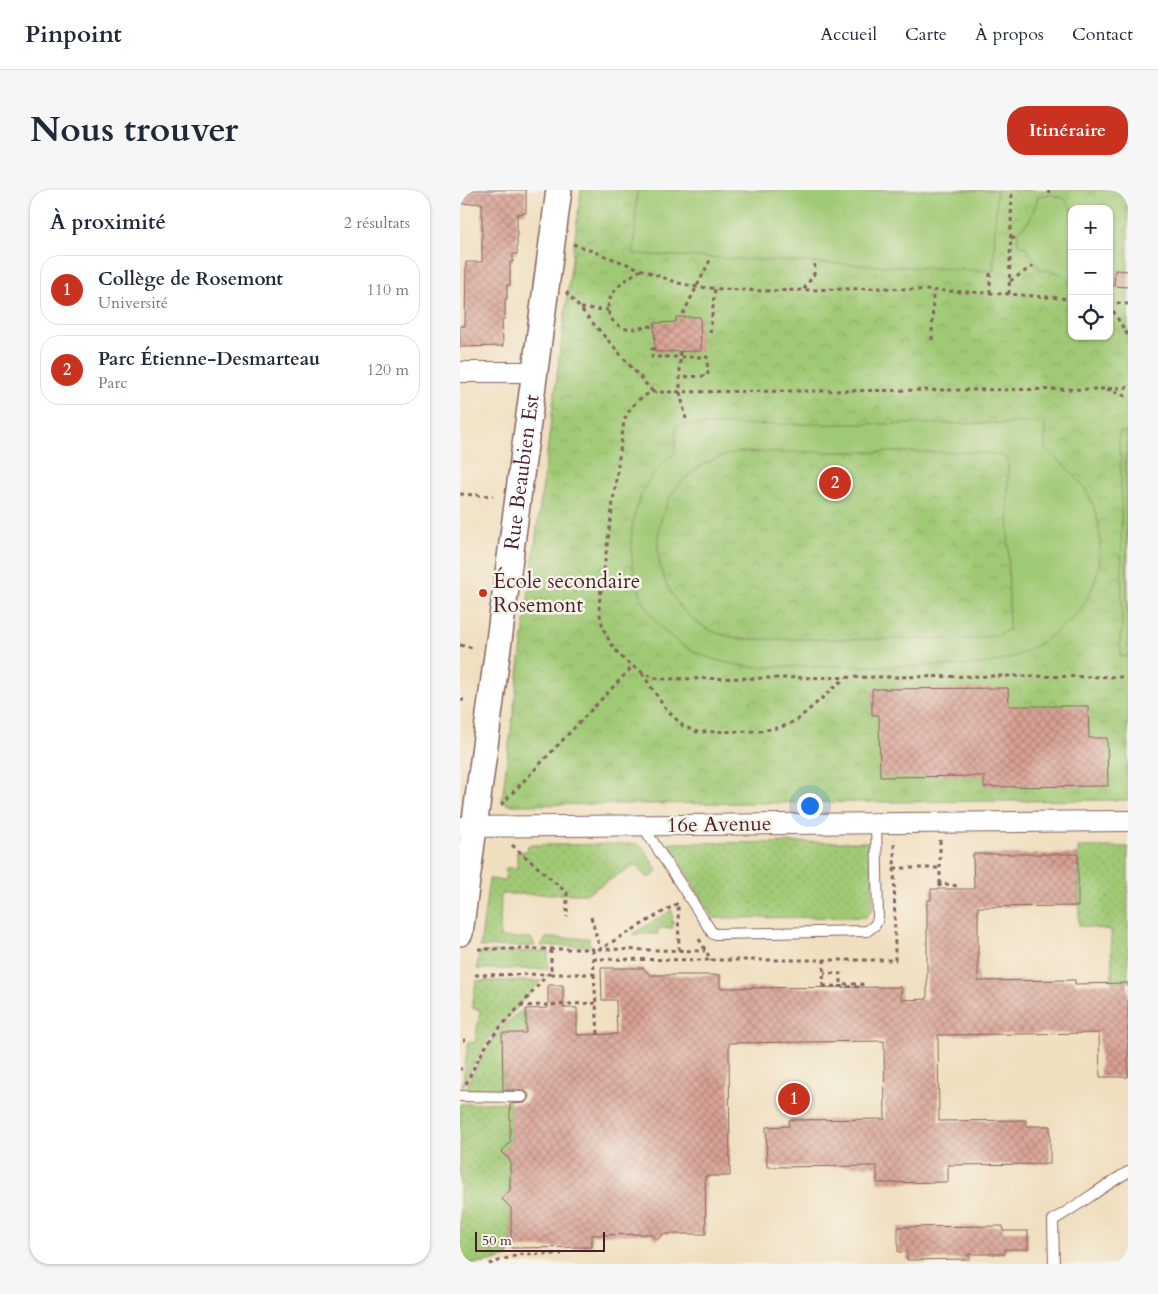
<!DOCTYPE html>
<html lang="fr">
<meta charset="utf-8">
<style>
body{margin:0;font-family:Cardo,serif;background:#f6f6f7;color:#1f2937}
.controls{position:absolute;right:15px;top:15px;display:grid;overflow:hidden;border-radius:10px;box-shadow:0 1px 4px #0004}
.controls button{width:45px;height:45px;display:grid;place-items:center;padding:0;border:0;border-bottom:1px solid #e0e1e3;background:#fff;color:#1f2937;font:25px sans-serif}
.scale{position:absolute;left:15px;bottom:12px;width:130px;box-sizing:border-box;padding-left:5px;border:2px solid #4a1f2b;border-top:0;font-size:14px;line-height:18px;white-space:nowrap;color:#4a1f2b;-webkit-text-stroke:4px #f7f3e8;paint-order:stroke}
.you{position:absolute;left:349px;top:615px;width:18px;height:18px;margin:-12px;border:4px solid #fff;border-radius:50%;background:#1a73e8;box-shadow:0 0 0 8px #1a73e833}
.badge{display:grid;place-items:center;width:32px;height:32px;border-radius:50%;background:#c8321e;color:#fff;font-size:16px;font-weight:700}
.pin{position:absolute;translate:-50% -50%;border:2px solid #fff;box-shadow:0 1px 5px #0006}
.list{margin:0;padding:0;list-style:none}
h2{display:flex;justify-content:space-between;align-items:center;height:65px;margin:0;padding:0 20px;font-size:21px}
h2 small{font-size:16px;font-weight:400;color:#747a83}
.list li{display:grid;grid-template-columns:32px 1fr auto;gap:15px;align-items:center;box-sizing:border-box;height:70px;margin:0 10px 10px;padding:0 10px;border:1px solid #e0e1e3;border-radius:20px}
.list b{display:block;font-size:19px;white-space:nowrap}
.list p{margin:0;font-size:16px;white-space:nowrap;color:#747a83}
.list em{font-size:16px;font-style:normal;color:#747a83}
.icon{flex:none;width:28px;height:28px;fill:none;stroke:currentColor;stroke-width:2;stroke-linecap:round;stroke-linejoin:round}
.map{position:relative;flex:none;width:668px;height:1074px;overflow:hidden;border-radius:20px}
header{display:flex;align-items:center;gap:30px;box-sizing:border-box;height:70px;padding:0 25px;background:#fff;border-bottom:1px solid #e0e1e3}
header strong{font-size:24px}
nav{display:flex;gap:28px;margin-inline-start:auto;font-size:18px}
.intro{display:flex;align-items:center;justify-content:space-between;box-sizing:border-box;height:120px;padding:0 30px}
h1{margin:0;font-size:35px}
.button{padding:12px 22px;border-radius:20px;background:#c8321e;color:#fff;font-size:18px;font-weight:700}
main{display:flex;gap:30px;padding:0 30px}
aside{flex:1;background:#fff;border-radius:20px;box-shadow:0 1px 4px #0004}
.map>svg:first-child{display:block}
.grass{fill:url(#grass-dots);stroke:#757450}
.park{fill:url(#park-crowns);stroke:#757450;fill-rule:evenodd}
.pitch{fill:#a0c974;stroke:#757450;fill-rule:evenodd}
.building{fill:url(#building-cross-hatch)}
.lines{fill:none;stroke-linecap:round;stroke-linejoin:round}
.service-casing{stroke:#84625f;stroke-width:12}
.minor-casing{stroke:#84625f;stroke-width:22}
.tertiary-casing{stroke:#84625f;stroke-width:28}
.path{stroke:#84625f;stroke-width:3;stroke-dasharray:4 4;stroke-linecap:butt}
.service{stroke:#fff;stroke-width:10}
.minor{stroke:#fff;stroke-width:20}
.tertiary{stroke:#fff;stroke-width:25}
.poi-dot{fill:#c8321e;stroke:#f7f3e8;stroke-width:2}
.labels{text-anchor:middle;stroke-width:5;stroke-linejoin:round;paint-order:stroke}
.street-label{font-size:21px;fill:#4a1f2b;stroke:#f7f3e8}
.poi-label{font-size:21px;fill:#4a1f2b;stroke:#f7f3e8;text-anchor:start}
</style>
<header>
<strong>Pinpoint</strong>
<nav><a>Accueil</a><a>Carte</a><a>À propos</a><a>Contact</a></nav>
</header>
<div class="intro"><h1>Nous trouver</h1><a class="button">Itinéraire</a></div>
<main>
<aside>
<h2>À proximité<small>2 résultats</small></h2>
<ul class="list">
<li><span class="badge">1</span><div><b>Collège de Rosemont</b><p>Université</p></div><em>110 m</em></li>
<li><span class="badge">2</span><div><b>Parc Étienne-Desmarteau</b><p>Parc</p></div><em>120 m</em></li>
</ul>
</aside>
<div class="map">
<svg width="668" height="1074" viewBox="0 0 668 1074">
<defs>
<pattern id="grass-dots" width="8" height="8" patternUnits="userSpaceOnUse" patternTransform="scale(1.25)"><rect width="8" height="8" fill="#a0c974"/><path d="M2 2h.1M6 6h.1" fill="none" stroke="#8bac65" stroke-width="1.8" stroke-linecap="round"/></pattern>
<pattern id="park-crowns" width="20" height="18" patternUnits="userSpaceOnUse" patternTransform="scale(1.25)"><rect width="20" height="18" fill="#a0c974"/><path d="M2 6a3 3 0 1 1 6 0M12 15a3 3 0 1 1 6 0" fill="none" stroke="#8bac65"/></pattern>
<pattern id="building-cross-hatch" width="8" height="8" patternUnits="userSpaceOnUse" patternTransform="scale(1.25)"><rect width="8" height="8" fill="#d9a194"/><path d="M0 0l8 8M0 8l8-8" fill="none" stroke="#b28379"/></pattern>
</defs>
<rect width="100%" height="100%" fill="#f7f3e8"/>
<filter id="ink" filterUnits="userSpaceOnUse"><feTurbulence type="fractalNoise" baseFrequency=".02" numOctaves="2"/><feDisplacementMap in="SourceGraphic" scale="10" xChannelSelector="R" yChannelSelector="G"/><feConvolveMatrix kernelMatrix="1 2 1 2 8 2 1 2 1" color-interpolation-filters="sRGB"/></filter>
<filter id="wash" filterUnits="userSpaceOnUse"><feTurbulence type="fractalNoise" baseFrequency=".0096" numOctaves="4" result="noise"/><feDisplacementMap in="SourceGraphic" scale="20" xChannelSelector="R" yChannelSelector="G"/><feGaussianBlur stdDeviation="1.12" result="paint"/><feColorMatrix in="noise" values="0 0 0 0 0 0 0 0 0 0 0 0 0 0 0 0 0 1.4 0 .05"/><feComposite in="paint" operator="in"/></filter>
<g filter="url(#wash)">
<rect width="100%" height="100%" fill="#f0dfbf"/>
<path class="grass" d="M411,652L413,720L406,727L253,728L209,653Z
M177,654L183,657L197,681C188,695 181,682 176,674L126,704H41L40,748H71L75,756L20,757L29,689L45,690L46,678H57V662L67,661L68,655Z
M618,657H668V792H652L651,740L619,736Z
M212,720L213,738H198V744H172Z
M86,748H129L130,756H81Z
M88,761V779H17L19,762Z
M16,791H81L29,848L12,876L2,898L8,852L15,853L20,820L12,818Z
M66,819V843L43,844V902H4C17,874 37,832 66,819Z
M50,912V953L42,962L50,970V1000L42,1009L51,1018V1058L48,1067L26,1073L0,1074V914Z"/>
<path class="park" d="M121,0H668V610L50,615L45,613L42,609ZM612,19H649V146H612Z"/>
<path class="pitch" d="M177,0H537L533,81L174,64Z
M590,4L605,9L612,21V97C604,81 596,81 580,80L566,57L558,54V41C571,33 574,21 578,7Z
M649,42L657,47L653,102H649Z
M585,233V260C623,287 643,316 640,365C640,381 632,401 623,415C611,434 570,463 547,469C516,478 481,475 449,476C397,476 345,476 293,477C268,474 245,469 224,456C168,423 156,339 191,287C198,277 206,270 215,262L216,235ZM277,262H516L536,264L548,269L549,440L534,446L511,449H281C271,447 261,445 252,441C233,433 218,417 209,399C188,360 197,310 232,282C245,272 261,266 277,262Z
M659,242H667V265H665L668,466H661L660,443H662L661,265H659Z"/>
<g id="blocks">
<path class="building" d="M0,0H66V23L57,24V64H53V72H50V95H47V109H45V129H42L43,156L0,157V136H5L6,72H22V13L0,14Z
M655,80L668,81V97L654,96Z
M216,127H240L241,161L195,162L194,133L216,132Z
M548,498L549,516H628L629,548H647L648,596L524,597V586L420,587L419,525H412V499Z
M513,664H618V716L518,717V791L615,790V794L668,793V887H640L639,843L478,845L479,931L566,930V936H590V974L488,975V992L417,993V976L307,977L306,937L329,936V930L425,929L424,851L269,853L270,986H245L246,1044H203L197,1050L191,1044L132,1045V1057L51,1058V1018L42,1009L50,1000V970L41,962L50,953V914L65,913L69,907L68,903L63,900H43L42,843H66V819L88,818V795H103V818H117V845L157,844L156,810H142L141,778H183L190,785H260V798L441,797V810L467,809V710H471V699H514Z
M543,1036V1041H568V1059H545V1064H509V1069L447,1070V1062H438V1037Z"/>
</g>
</g>
<g filter="url(#ink)">
<use href="#blocks" fill-opacity="0" stroke="#84625f" stroke-width="1"/>
<g class="lines">
<defs>
<path id="service" d="M182,635L253,744L407,741L415,735L418,729L416,632
M0,906L62,907
M594,1074L593,1030C619,1015 642,997 668,982"/>
<path id="minor" d="M0,182H75
M0,637L668,631"/>
<g id="tertiary">
<path id="s1" d="M0,743L99,0"/>
</g>
</defs>
<use href="#service" class="service-casing"/>
<use href="#minor" class="minor-casing"/>
<use href="#tertiary" class="tertiary-casing"/>
<path class="path" d="M588,0L590,4
M551,48L558,49
M113,54L218,93L237,97L262,99L304,101L423,98L549,104L612,109
M181,80C166,88 139,108 151,128C154,134 161,137 167,139C176,140 185,136 194,136
M550,91L576,74
M344,99L354,84L355,73
M106,102L193,202
M530,103V82
M549,104L552,0
M649,112L668,114
M649,114L668,146
M121,118L148,120
M223,124L251,68
M250,143L255,98
M472,150L473,101
M195,159H192V167H247L248,186L220,187
M220,162V202L226,229
M668,197L646,199L193,202C178,207 170,217 164,231L139,415C141,451 165,479 199,489L541,486L668,487
M647,199L668,207
M0,304L33,306
M0,455L13,458
M182,483L205,518L223,536L237,542L300,541L322,537L337,530L385,488
M0,510H7
M41,615L172,477
M480,650V693L497,696V699
M52,655L107,703V727
M434,678H480
M480,693V699
M131,727L140,759L245,761
M239,749L251,770H435L434,650
M18,759H140L218,713L219,761
M133,769L251,770
M91,784H134L133,759
M134,784L138,844
M15,785L91,784V758
M363,796L402,797V794H381V784L364,783
M363,797L364,770
M60,816L136,813
M3,850H5
M0,879H2
M6,894C15,875 24,856 38,840C47,829 83,793 86,784
M29,1074L61,1064H102"/>
<use href="#service" class="service"/>
<use href="#minor" class="minor"/>
<use href="#tertiary" class="tertiary"/>
</g>
</g>
<circle class="poi-dot" cx="23" cy="403" r="5"/>
<g class="labels">
<g class="street-label">
<text dy="7" stroke="none"><textPath href="#s1" startOffset="465">Rue Beaubien Est</textPath></text>
<text transform="translate(259 634) rotate(-1)" y="7">16e Avenue</text>
</g>
<g class="poi-label">
<text x="33" y="398">École secondaire<tspan x="33" dy="24">Rosemont</tspan></text>
</g>
</g>
</svg>
<div class="controls">
<button>+</button>
<button>−</button>
<button><svg class="icon" aria-label="locate" viewBox="0 0 24 24"><circle cx="12" cy="12" r="6"/><path d="M12 2v4M12 18v4M2 12h4M18 12h4"/></svg></button>
</div>
<div class="scale">50 m</div>
<div class="you"></div>
<div class="pin badge" style="left:334px;top:909px">1</div>
<div class="pin badge" style="left:375px;top:293px">2</div>
</div>
</main>
